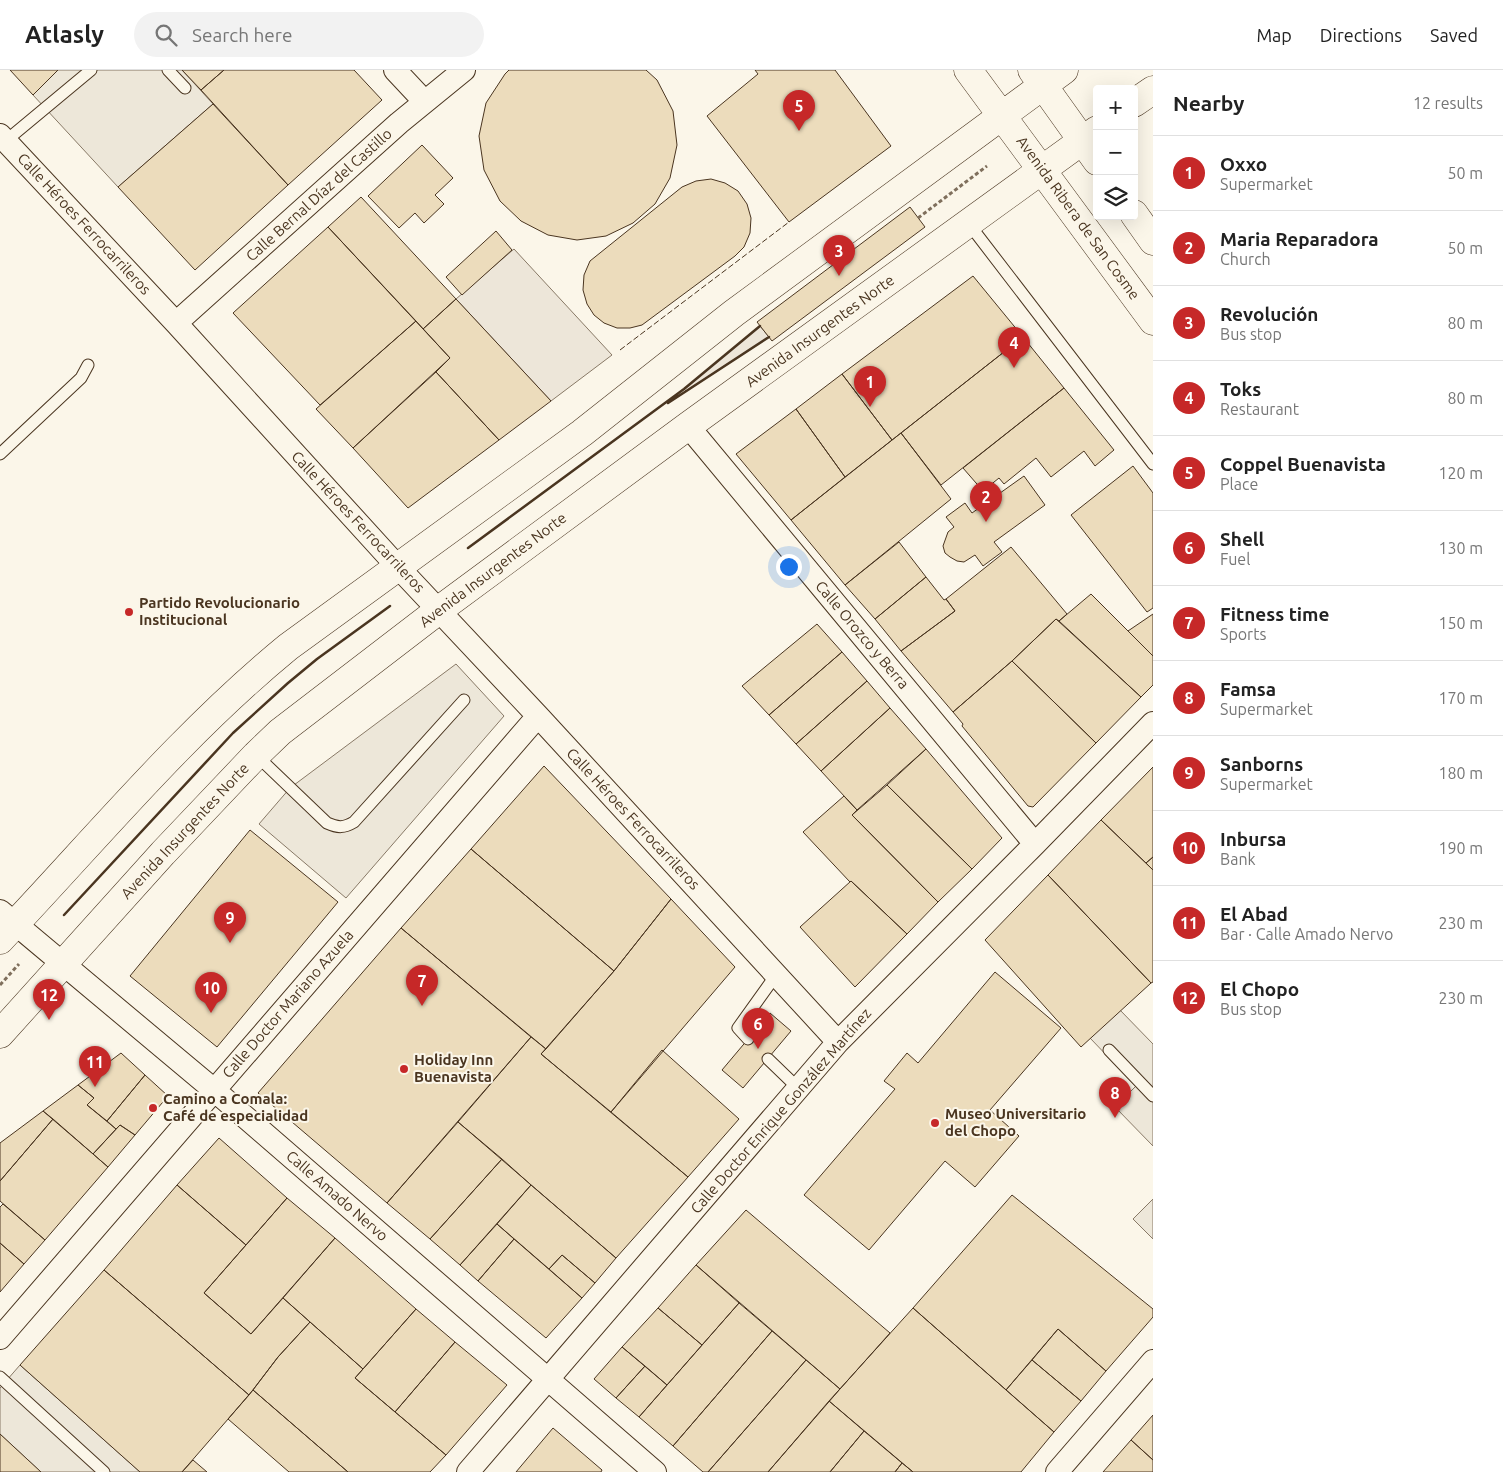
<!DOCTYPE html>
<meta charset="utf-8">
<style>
body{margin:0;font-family:Ubuntu,sans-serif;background:#f2f2f2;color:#222}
.controls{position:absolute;right:15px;top:15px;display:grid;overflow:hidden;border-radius:5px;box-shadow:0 5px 20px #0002}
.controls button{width:45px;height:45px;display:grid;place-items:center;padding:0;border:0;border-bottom:1px solid #e0e0e0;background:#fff;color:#222;font:25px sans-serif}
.you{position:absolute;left:788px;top:496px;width:18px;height:18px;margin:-12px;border:4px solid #fff;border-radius:50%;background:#1a73e8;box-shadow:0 0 0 8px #1a73e833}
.badge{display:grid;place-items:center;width:32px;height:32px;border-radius:50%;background:#c62828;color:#fff;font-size:16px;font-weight:700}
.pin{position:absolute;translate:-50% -41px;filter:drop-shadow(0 1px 2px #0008)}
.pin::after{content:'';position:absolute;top:26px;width:18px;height:15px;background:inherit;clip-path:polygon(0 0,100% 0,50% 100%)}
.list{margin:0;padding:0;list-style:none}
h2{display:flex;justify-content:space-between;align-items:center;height:65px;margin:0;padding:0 20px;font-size:21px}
h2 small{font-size:16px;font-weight:400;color:#767676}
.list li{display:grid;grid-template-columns:32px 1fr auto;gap:15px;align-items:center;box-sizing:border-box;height:75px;padding:0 20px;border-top:1px solid #e0e0e0}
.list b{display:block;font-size:19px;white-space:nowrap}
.list p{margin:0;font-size:16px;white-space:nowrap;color:#767676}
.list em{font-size:16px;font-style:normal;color:#767676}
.icon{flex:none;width:28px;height:28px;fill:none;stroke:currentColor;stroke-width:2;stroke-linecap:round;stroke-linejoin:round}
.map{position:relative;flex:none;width:1153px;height:1402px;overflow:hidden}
header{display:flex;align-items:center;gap:30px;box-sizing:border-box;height:70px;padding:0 25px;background:#fff;border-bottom:1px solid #e0e0e0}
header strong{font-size:24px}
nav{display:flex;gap:28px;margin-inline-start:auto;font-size:18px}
.search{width:350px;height:45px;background:#f2f2f2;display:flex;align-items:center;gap:12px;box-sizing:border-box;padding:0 18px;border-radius:28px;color:#767676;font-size:19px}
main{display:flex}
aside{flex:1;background:#fff}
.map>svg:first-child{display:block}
.green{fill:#ede6d9;stroke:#887966}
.parking{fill:#ede7d9;stroke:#887966}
.building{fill:#ecdcbc;stroke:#4a3520}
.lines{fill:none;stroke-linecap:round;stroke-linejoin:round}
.lane-casing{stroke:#4a3520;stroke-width:13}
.street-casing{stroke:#4a3520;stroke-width:24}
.secondary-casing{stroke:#4a3520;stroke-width:29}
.path{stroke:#7f6f5c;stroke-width:3;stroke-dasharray:4 2.5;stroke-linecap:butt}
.lane{stroke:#fbf6e9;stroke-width:11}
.street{stroke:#fbf6e9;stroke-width:22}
.secondary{stroke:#fbf6e9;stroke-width:28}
.fence{stroke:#4a3520;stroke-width:1;stroke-dasharray:6 2.5;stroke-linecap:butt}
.wall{stroke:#4a3520;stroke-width:2.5}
.poi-dot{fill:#c62828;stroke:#fbf6e9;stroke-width:2}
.labels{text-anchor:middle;stroke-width:4;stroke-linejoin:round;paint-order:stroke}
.street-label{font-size:15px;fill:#4a3520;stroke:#fbf6e9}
.poi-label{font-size:15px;font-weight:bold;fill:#4a3520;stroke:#fbf6e9;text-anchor:start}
</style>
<header>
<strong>Atlasly</strong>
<div class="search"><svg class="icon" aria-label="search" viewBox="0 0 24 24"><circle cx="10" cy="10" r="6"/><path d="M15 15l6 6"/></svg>Search here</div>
<nav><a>Map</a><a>Directions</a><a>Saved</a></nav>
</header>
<main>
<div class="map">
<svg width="1153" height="1402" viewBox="0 0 1153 1402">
<rect width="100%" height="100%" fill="#fbf6e9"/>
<path class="green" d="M514,179L612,285L551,331L456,229Z
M760,256L769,267L686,321L684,319Z"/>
<path class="parking" d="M58,0H182L213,34L118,117L33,25Z
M456,594L504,646L346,828L259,754L290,718Z
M1119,939L1153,974V1076L1115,1037L1136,1016L1090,968Z
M1153,1129V1169L1133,1149Z
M20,1295L140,1402H41L0,1364V1318Z"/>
<path class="building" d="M10,0H58L33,25Z
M182,0H224L201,20Z
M224,0H354L382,30L288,115L201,20Z
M509,0H646L657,10L673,41L677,75L670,108L655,134L633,153L606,166L577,170L548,165L521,151L500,131L484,100L479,66L486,33L505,4Z
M755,0H835L891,76L789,152L707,46L758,4Z
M213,34L288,115L195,200L118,117Z
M422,75L453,108L435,125L444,134L424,153L415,143L399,158L368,126Z
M711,109L725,113L738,121L747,134L751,148L750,163L744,177L735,186L642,255L630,258H617L604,253L594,245L587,234L583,220L584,205L590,191L682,117L696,111Z
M361,127L456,229L423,259L328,157Z
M910,137L925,157L772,271L757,252Z
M328,157L416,251L320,335L233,243Z
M496,161L512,180L462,225L446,207Z
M973,206L1023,267L892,370L842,304Z
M456,229L551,331L499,370L436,302L450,288L423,259Z
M416,251L450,288L353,378L316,339Z
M1023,267L1064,318L941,415L901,363Z
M436,302L499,370L408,438L353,378Z
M842,304L892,370L845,407L796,339Z
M1064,318L1114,380L1095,396L1084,381L1051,407L1036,388L1004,414L999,408L983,421L963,398Z
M796,339L845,407L791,450L736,384Z
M901,363L951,429L845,515L791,450Z
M1133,396L1153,423V538L1147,542L1071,445Z
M1024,406L1045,435L994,472L1002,482L983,496L975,485L964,492L957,491L950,487L945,483L943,476L948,462L954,457L946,447L965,433L972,443Z
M899,472L926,507L875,549L845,515Z
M1011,477L1067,544L1059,551L1056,549L1012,591L953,642L901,581L955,541L946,529Z
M926,507L944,530L946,529L955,541L901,581L875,549Z
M1091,524L1153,586V615L1141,627L1059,551Z
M1153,544V586L1128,561Z
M1056,549L1141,627L1096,673L1012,591Z
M817,554L842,582L769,645L742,616Z
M842,582L867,611L796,674L769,645Z
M1012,591L1096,673L1033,737L1028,736L962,656L963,654L953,642Z
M867,611L890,638L821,701L796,674Z
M890,638L926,679L857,740L821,701Z
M926,679L1002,768L972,799L887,715Z
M544,696L671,829L614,901L471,779Z
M1153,697V787L1146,793L1101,750Z
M887,715L972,799L938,832L852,745Z
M844,726L857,740L852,745L938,832L907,864L851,811L850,812L803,762Z
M1101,750L1153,800V912L1151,913L1048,805Z
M250,760L338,832L217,977L130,906Z
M471,779L614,901L546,979L401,858Z
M1153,787V800L1146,793Z
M1048,805L1151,913L1081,977L985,870Z
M851,811L907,864L855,917L800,857Z
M671,829L735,897L611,1042L541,984L614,901Z
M401,858L531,967L387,1133L258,1023Z
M995,902L1061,958L990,1040L1019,1066L975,1117L945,1091L869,1180L804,1125L895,1019L884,1011L907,983L918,993Z
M770,943L791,961L743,1018L722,1000Z
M531,967L546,979L541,984L688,1107L616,1188L458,1052Z
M662,980L739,1049L688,1107L611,1042Z
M121,983L145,1005L107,1051L87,1035L94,1028L78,1015Z
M145,1005L168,1026L135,1065L120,1055L116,1059L107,1051Z
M78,1015L94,1028L87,1035L116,1059L93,1084L43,1041Z
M43,1041L53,1049L0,1111V1073Z
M53,1049L108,1097L45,1170L0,1131V1111Z
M458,1052L502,1089L430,1169L387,1133Z
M120,1055L135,1065L108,1097L93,1084Z
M219,1068L287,1128L246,1175L177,1115Z
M502,1089L531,1115L460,1195L430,1169Z
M177,1115L246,1175L204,1223L251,1264L283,1228L310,1252L278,1287L249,1325L104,1200Z
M531,1115L616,1188L595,1213L562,1185L549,1199L497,1154Z
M1012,1125L1153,1239V1247L1106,1301L1058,1259L1006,1320L913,1238Z
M287,1128L335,1168L251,1264L204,1223Z
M3,1134L45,1170L24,1194L0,1173V1137Z
M746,1140L890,1263L840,1319L696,1195Z
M497,1154L514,1169L478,1211L460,1195Z
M335,1168L416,1239L363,1299L283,1228Z
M514,1169L582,1228L546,1268L478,1211Z
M0,1173L24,1194L0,1222Z
M562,1185L595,1213L582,1228L549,1199Z
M696,1195L739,1233L702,1275L658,1238Z
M104,1200L249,1325L182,1402H140L20,1295Z
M739,1233L772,1261L673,1376L639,1347Z
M658,1238L702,1275L667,1315L622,1277Z
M913,1238L1054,1362L1021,1402H913L829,1331Z
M416,1239L455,1272L395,1342L355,1308Z
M310,1252L363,1299L355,1308L446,1385L430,1402H348L253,1320L278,1287Z
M1058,1259L1106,1301L1081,1331L1032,1290Z
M772,1261L806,1290L708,1402H703L673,1376Z
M455,1272L507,1315L446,1385L395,1342Z
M622,1277L645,1296L616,1328L594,1309Z
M806,1290L840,1319L768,1402H708Z
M1032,1290L1081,1331L1054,1362L1006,1320Z
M645,1296L667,1315L639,1347L616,1328Z
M253,1320L348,1402H289L228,1349Z
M829,1331L864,1361L830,1402H768Z
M1153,1345V1390L1131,1370Z
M553,1358L602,1400L601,1402H516Z
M864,1361L902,1393L895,1402H830Z
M0,1364L41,1402H0Z
M1131,1370L1153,1390V1402H1103Z
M193,1390L207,1402H182Z
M902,1393L913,1402H895Z"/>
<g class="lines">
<defs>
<path id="lane" d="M168,0L185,18
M2,74L91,0
M969,154L1153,394
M0,384L81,308L88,295
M256,685L327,753C338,758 344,758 354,752L464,630
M748,969L738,958L776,905
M1109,980L1153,1026
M768,989L798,1018
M0,1307L104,1402"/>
<path id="street" d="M395,0L424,31
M0,65L176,253L397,496L538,646L838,972
M176,253L399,53L464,0
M688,356L1035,774
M0,841L214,1020L655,1402
M0,1268L538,646
M468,1402L838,972L1035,774L1153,653
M1057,1402L1153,1291"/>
<path id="secondary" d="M968,0L1153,251
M1032,0L1097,91
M1134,33L1153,20
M1134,144L1153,171
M0,870C94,771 182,664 288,577L582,363L734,243L1064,0
M0,964L163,783L256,685L280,662L439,540L688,356L1097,60"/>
</defs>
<use href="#lane" class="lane-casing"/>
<use href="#street" class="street-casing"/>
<use href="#secondary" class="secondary-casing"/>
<path class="path" d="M918,148L987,96
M0,915L19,894"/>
<use href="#lane" class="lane"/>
<use href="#street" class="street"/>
<use href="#secondary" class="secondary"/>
<path class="fence" d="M620,280L789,152"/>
<path class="wall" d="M668,333L769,267
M468,478L684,319L760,256
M64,845L233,663L288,613L317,589L390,536"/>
</g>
<g class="poi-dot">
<circle cx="129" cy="542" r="5"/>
<circle cx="404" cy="999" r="5"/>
<circle cx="153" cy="1038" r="5"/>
<circle cx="935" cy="1053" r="5"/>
</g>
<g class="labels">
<g class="street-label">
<text transform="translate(319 125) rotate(-42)" y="5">Calle Bernal Díaz del Castillo</text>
<text transform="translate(1078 148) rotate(54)" y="5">Avenida Ribera de San Cosme</text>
<text transform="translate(84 154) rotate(47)" y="5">Calle Héroes Ferrocarrileros</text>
<text transform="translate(820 261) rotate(-36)" y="5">Avenida Insurgentes Norte</text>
<text transform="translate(358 452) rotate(47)" y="5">Calle Héroes Ferrocarrileros</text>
<text transform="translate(493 500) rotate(-37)" y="5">Avenida Insurgentes Norte</text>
<text transform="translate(862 565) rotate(50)" y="5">Calle Orozco y Berra</text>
<text transform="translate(633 749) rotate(47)" y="5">Calle Héroes Ferrocarrileros</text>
<text transform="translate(185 761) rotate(-47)" y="5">Avenida Insurgentes Norte</text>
<text transform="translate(288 934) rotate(-49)" y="5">Calle Doctor Mariano Azuela</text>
<text transform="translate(781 1041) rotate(-49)" y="5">Calle Doctor Enrique González Martínez</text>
<text transform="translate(337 1126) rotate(41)" y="5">Calle Amado Nervo</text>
</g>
<g class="poi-label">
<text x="139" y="538">Partido Revolucionario<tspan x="139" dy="17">Institucional</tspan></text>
<text x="414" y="995">Holiday Inn<tspan x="414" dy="17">Buenavista</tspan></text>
<text x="163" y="1034">Camino a Comala:<tspan x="163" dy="17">Café de especialidad</tspan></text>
<text x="945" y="1049">Museo Universitario<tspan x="945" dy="17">del Chopo</tspan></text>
</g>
</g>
</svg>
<div class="controls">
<button>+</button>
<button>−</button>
<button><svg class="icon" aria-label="layers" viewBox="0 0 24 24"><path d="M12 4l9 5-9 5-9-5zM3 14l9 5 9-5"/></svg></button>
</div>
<div class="you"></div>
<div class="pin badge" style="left:870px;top:337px">1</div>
<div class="pin badge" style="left:986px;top:452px">2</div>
<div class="pin badge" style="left:839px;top:206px">3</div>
<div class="pin badge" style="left:1014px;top:298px">4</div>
<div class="pin badge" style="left:799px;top:61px">5</div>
<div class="pin badge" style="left:758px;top:979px">6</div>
<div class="pin badge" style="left:422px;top:936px">7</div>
<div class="pin badge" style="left:1115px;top:1048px">8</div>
<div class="pin badge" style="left:230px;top:873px">9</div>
<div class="pin badge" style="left:211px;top:943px">10</div>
<div class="pin badge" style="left:95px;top:1017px">11</div>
<div class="pin badge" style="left:49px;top:950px">12</div>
</div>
<aside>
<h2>Nearby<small>12 results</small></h2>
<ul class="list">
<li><span class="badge">1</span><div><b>Oxxo</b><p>Supermarket</p></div><em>50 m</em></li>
<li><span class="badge">2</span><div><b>Maria Reparadora</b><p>Church</p></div><em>50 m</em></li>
<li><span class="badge">3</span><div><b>Revolución</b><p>Bus stop</p></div><em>80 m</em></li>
<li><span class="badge">4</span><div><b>Toks</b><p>Restaurant</p></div><em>80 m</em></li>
<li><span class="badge">5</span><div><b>Coppel Buenavista</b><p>Place</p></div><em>120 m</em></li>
<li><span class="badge">6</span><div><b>Shell</b><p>Fuel</p></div><em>130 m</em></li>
<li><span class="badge">7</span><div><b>Fitness time</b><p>Sports</p></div><em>150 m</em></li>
<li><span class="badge">8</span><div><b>Famsa</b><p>Supermarket</p></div><em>170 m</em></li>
<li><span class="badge">9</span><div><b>Sanborns</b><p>Supermarket</p></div><em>180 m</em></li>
<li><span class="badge">10</span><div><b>Inbursa</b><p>Bank</p></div><em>190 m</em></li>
<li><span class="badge">11</span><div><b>El Abad</b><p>Bar · Calle Amado Nervo</p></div><em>230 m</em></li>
<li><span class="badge">12</span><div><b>El Chopo</b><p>Bus stop</p></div><em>230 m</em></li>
</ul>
</aside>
</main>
